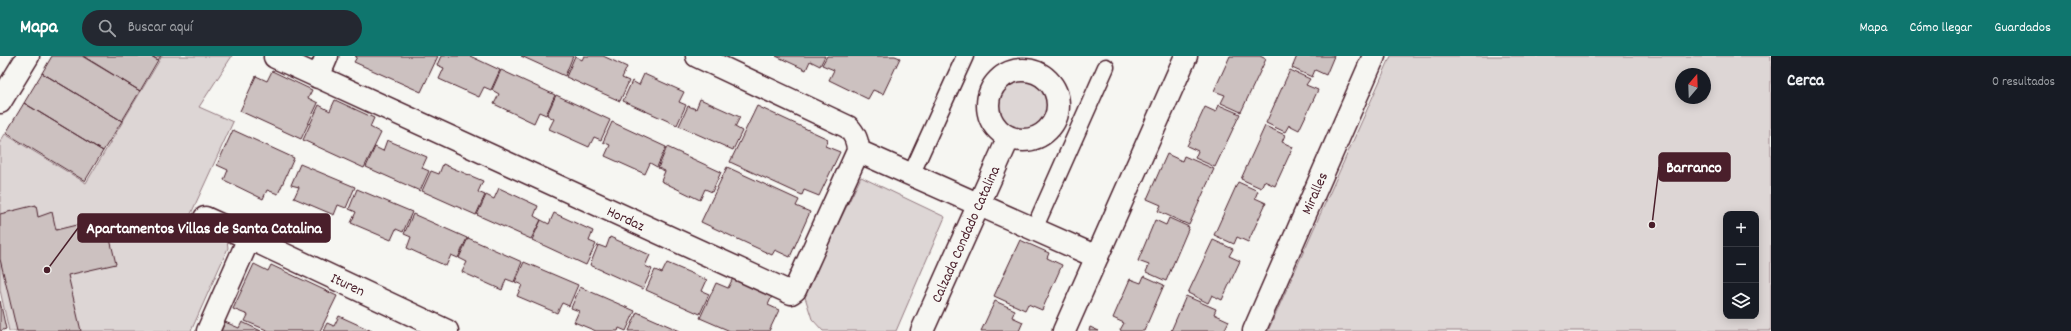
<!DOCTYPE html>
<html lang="es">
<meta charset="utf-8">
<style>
body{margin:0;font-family:Dekko,sans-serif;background:#242831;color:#f1f3f6}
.controls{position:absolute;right:12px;bottom:12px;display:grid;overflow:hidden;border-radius:8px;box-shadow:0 2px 10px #0003}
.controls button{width:36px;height:36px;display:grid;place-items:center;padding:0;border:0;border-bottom:1px solid #363941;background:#171b24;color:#f1f3f6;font:20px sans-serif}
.compass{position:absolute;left:1675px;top:12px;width:36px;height:36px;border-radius:50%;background:#171b24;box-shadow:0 2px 10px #0003;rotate:19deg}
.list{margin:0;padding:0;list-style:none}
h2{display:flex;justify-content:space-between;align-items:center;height:52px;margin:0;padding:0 16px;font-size:17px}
h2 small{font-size:13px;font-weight:400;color:#9ea1a6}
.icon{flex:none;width:22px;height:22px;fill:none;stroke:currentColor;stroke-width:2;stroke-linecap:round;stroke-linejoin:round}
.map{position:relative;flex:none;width:1771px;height:275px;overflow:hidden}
header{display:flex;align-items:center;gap:24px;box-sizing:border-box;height:56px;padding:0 20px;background:#0f766e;color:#fff}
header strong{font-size:19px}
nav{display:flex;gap:22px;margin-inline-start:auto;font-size:14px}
.search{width:280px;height:36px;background:#242831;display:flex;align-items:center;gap:10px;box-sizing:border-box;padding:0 14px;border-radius:22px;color:#9ea1a6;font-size:15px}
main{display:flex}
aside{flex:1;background:#171b24}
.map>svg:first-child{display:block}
.green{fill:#ddd6d5;stroke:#947a80;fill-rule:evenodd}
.building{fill:#ccc1c0;stroke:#4a1f2b}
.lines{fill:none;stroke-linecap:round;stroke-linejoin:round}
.service-casing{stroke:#4a1f2b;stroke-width:19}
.minor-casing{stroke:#4a1f2b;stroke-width:25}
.service{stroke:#f6f6f2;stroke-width:16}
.minor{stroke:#f6f6f2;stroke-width:22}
.labels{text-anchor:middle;stroke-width:3;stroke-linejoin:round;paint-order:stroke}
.street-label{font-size:15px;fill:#4a1f2b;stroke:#f6f6f2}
.leader{fill:none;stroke:#4a1f2b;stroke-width:1.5}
.callout-dot{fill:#4a1f2b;stroke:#f6f6f2;stroke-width:1.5}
.callout{fill:#4a1f2b;stroke:#4a1f2b;stroke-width:1.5}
.callout-label{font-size:16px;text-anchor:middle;font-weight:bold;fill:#fff}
</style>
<header>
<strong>Mapa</strong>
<div class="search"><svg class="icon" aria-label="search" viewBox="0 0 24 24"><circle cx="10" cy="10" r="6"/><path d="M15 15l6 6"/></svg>Buscar aquí</div>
<nav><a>Mapa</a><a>Cómo llegar</a><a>Guardados</a></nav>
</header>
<main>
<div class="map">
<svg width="1771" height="275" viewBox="0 0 1771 275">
<rect width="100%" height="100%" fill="#f6f6f2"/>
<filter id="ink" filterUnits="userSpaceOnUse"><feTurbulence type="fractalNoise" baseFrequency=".025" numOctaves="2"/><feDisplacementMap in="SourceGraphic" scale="8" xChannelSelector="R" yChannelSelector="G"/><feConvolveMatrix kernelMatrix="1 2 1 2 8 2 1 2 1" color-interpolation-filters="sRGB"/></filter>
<g filter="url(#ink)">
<path class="green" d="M162,0H232L199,51L233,66L184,173L203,180L218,177L227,184L228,192L191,275H9L0,234V86L5,78L86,127Z
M1391,0H1771V275H1268ZM1681,18H1705V42H1681ZM1726,158H1756V260H1726Z
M996 49a27 27 0 1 1 54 0a27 27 0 1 1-54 0Z
M861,121L945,161L896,275H823L812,263L804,238Z"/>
<path class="building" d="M52,0H82L140,35L122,65L42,17Z
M83,0H151L158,4L140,35Z
M151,0H161L158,4Z
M355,0H438L421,36L354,6L357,1Z
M441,0H470L500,14L491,34L484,31L479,41L439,23L444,12L437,9Z
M521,0H573L565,20Z
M575,0L582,4L584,0H603L627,11L622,22L629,25L620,45L566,21Z
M776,0H825L820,10L810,5L806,14Z
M827,0H895L900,2L883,38L873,34L868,43L829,24L834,14L822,9Z
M1230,0H1260L1266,3L1241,56L1221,47L1225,39L1214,35Z
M1297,0H1334L1326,19L1315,14L1312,21L1292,12Z
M501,14L555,39L546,59L539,56L534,67L494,48L499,38L492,34Z
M1290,14L1310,23L1306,29L1318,34L1299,74L1289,69L1285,76L1266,67Z
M272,15L312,34L308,42L318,47L301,83L240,55L256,20L267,25Z
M42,17L122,65L103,95L24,47Z
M644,18L684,36L679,46L686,49L677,69L623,45L632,25L639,29Z
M556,39L610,64L601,84L594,81L589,91L549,73L554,63L547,59Z
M700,43L740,61L735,71L742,75L733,94L679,70L688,50L696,53Z
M335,44L374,62L370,71L381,77L364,112L303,84L319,49L330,55Z
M24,47L103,95L85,125L6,77Z
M1219,49L1240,58L1215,111L1195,102L1198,95L1187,90L1205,51L1216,56Z
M757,50L828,83L825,90L840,96L819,140L804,134L802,139L730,106Z
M612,66L666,91L657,111L650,107L645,118L605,100L610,89L603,86Z
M1265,70L1285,79L1282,86L1293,91L1275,130L1264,125L1261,132L1241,123Z
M233,74L294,102L278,138L267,134L263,143L224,124L228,114L217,109Z
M387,84L427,101L422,112L429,115L420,135L366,111L375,91L383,95Z
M667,91L721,116L712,136L705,133L700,144L661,125L665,115L658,112Z
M1167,98L1182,105L1184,100L1214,113L1189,169L1158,155L1161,149L1147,143Z
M300,108L355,131L346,152L338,149L334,159L294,142L299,131L291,129Z
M443,108L483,125L478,136L485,139L476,159L422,135L431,115L439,118Z
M727,111L799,144L796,150L810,156L790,201L775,194L772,199L701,166Z
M1238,126L1258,135L1255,142L1266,147L1248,186L1237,181L1234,188L1214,179Z
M499,132L538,150L534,160L541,164L531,183L477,159L486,139L494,143Z
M357,133L412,156L403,176L396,173L391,184L351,167L356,156L349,153Z
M36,149L38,161L52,156L56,174L105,162L116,208L68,219L81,275H17L0,203V158Z
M554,157L593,175L589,185L596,188L586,209L532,184L541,164L549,168Z
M413,158L467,182L458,202L451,199L446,210L407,192L411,181L404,178Z
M1169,162L1189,171L1166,225L1146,216L1149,209L1138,205L1155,164L1166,169Z
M610,181L650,199L645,210L652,213L643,233L590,209L598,189L606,192Z
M468,182L522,206L514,226L506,223L502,234L462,216L467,206L459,202Z
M1020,184L1049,197L1047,202L1062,209L1042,254L1028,248L1025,254L994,240Z
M1213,184L1233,193L1229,200L1240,205L1222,244L1212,239L1208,247L1188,237Z
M524,206L578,229L569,250L562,247L557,257L517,240L522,229L515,226Z
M667,207L707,224L702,235L709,238L700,258L646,234L655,214L662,217Z
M254,208L268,215L271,209L337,240L320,275H269L245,265L248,259L233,253Z
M1144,220L1164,229L1144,275H1122L1120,274L1124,267L1113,262L1130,223L1141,227Z
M733,222L772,240L768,249L779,254L769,275H730L700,262L716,227L728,232Z
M580,231L635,255L626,275L619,272L618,275H596L574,266L579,255L571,252Z
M1186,240L1216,253L1214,258L1229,265L1224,275H1171Z
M0,245L6,273L0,275Z
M995,245L1015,254L1012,261L1023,266L1019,275H981Z
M637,256L680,275H629Z
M339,260L372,275H323L327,267L334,270Z
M225,266L239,272L242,266L261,275H221Z
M1090,271L1099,275H1089Z"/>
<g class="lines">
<defs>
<path id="service" d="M911,119L965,0
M1034,173L1106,11"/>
<path id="minor" d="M275,1L791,237L795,234L858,95C858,85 855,78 848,71L697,0
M988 49a35 35 0 1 1 70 0a35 35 0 1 1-70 0Z
M318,21L327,0
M0,46L28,0
M858,95L1097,201
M205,162L249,182
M208,275L249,182L447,275
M922,275L1009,81
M1064,275L1186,0
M1254,275L1374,0"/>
</defs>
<use href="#service" class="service-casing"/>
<use href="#minor" class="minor-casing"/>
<use href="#service" class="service"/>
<use href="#minor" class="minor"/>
</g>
</g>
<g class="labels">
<g class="street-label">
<text transform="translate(1314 137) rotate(-66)" y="5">Miralles</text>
<text transform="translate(626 162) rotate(25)" y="5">Hordaz</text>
<text transform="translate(965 178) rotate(-66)" y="5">Calzada Condado Catalina</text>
<text transform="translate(348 228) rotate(25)" y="5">Ituren</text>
</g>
</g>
<path class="leader" d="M1652 169L1659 111M47 214L78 172"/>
<g class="callout-dot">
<circle cx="1652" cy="169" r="4"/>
<circle cx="47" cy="214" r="4"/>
</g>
<g class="callout">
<rect x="1659" y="97" width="71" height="28" rx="4"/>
<rect x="78" y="158" width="252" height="28" rx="4"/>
</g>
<g class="callout-label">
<text x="1694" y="116">Barranco</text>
<text x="204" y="177">Apartamentos Villas de Santa Catalina</text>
</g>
</svg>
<div class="controls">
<button>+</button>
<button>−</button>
<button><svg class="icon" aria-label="layers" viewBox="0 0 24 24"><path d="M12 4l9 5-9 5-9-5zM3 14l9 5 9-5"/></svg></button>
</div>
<svg class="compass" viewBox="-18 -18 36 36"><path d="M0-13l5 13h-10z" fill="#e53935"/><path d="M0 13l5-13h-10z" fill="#9ea1a6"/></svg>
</div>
<aside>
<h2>Cerca<small>0 resultados</small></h2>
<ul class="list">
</ul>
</aside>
</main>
